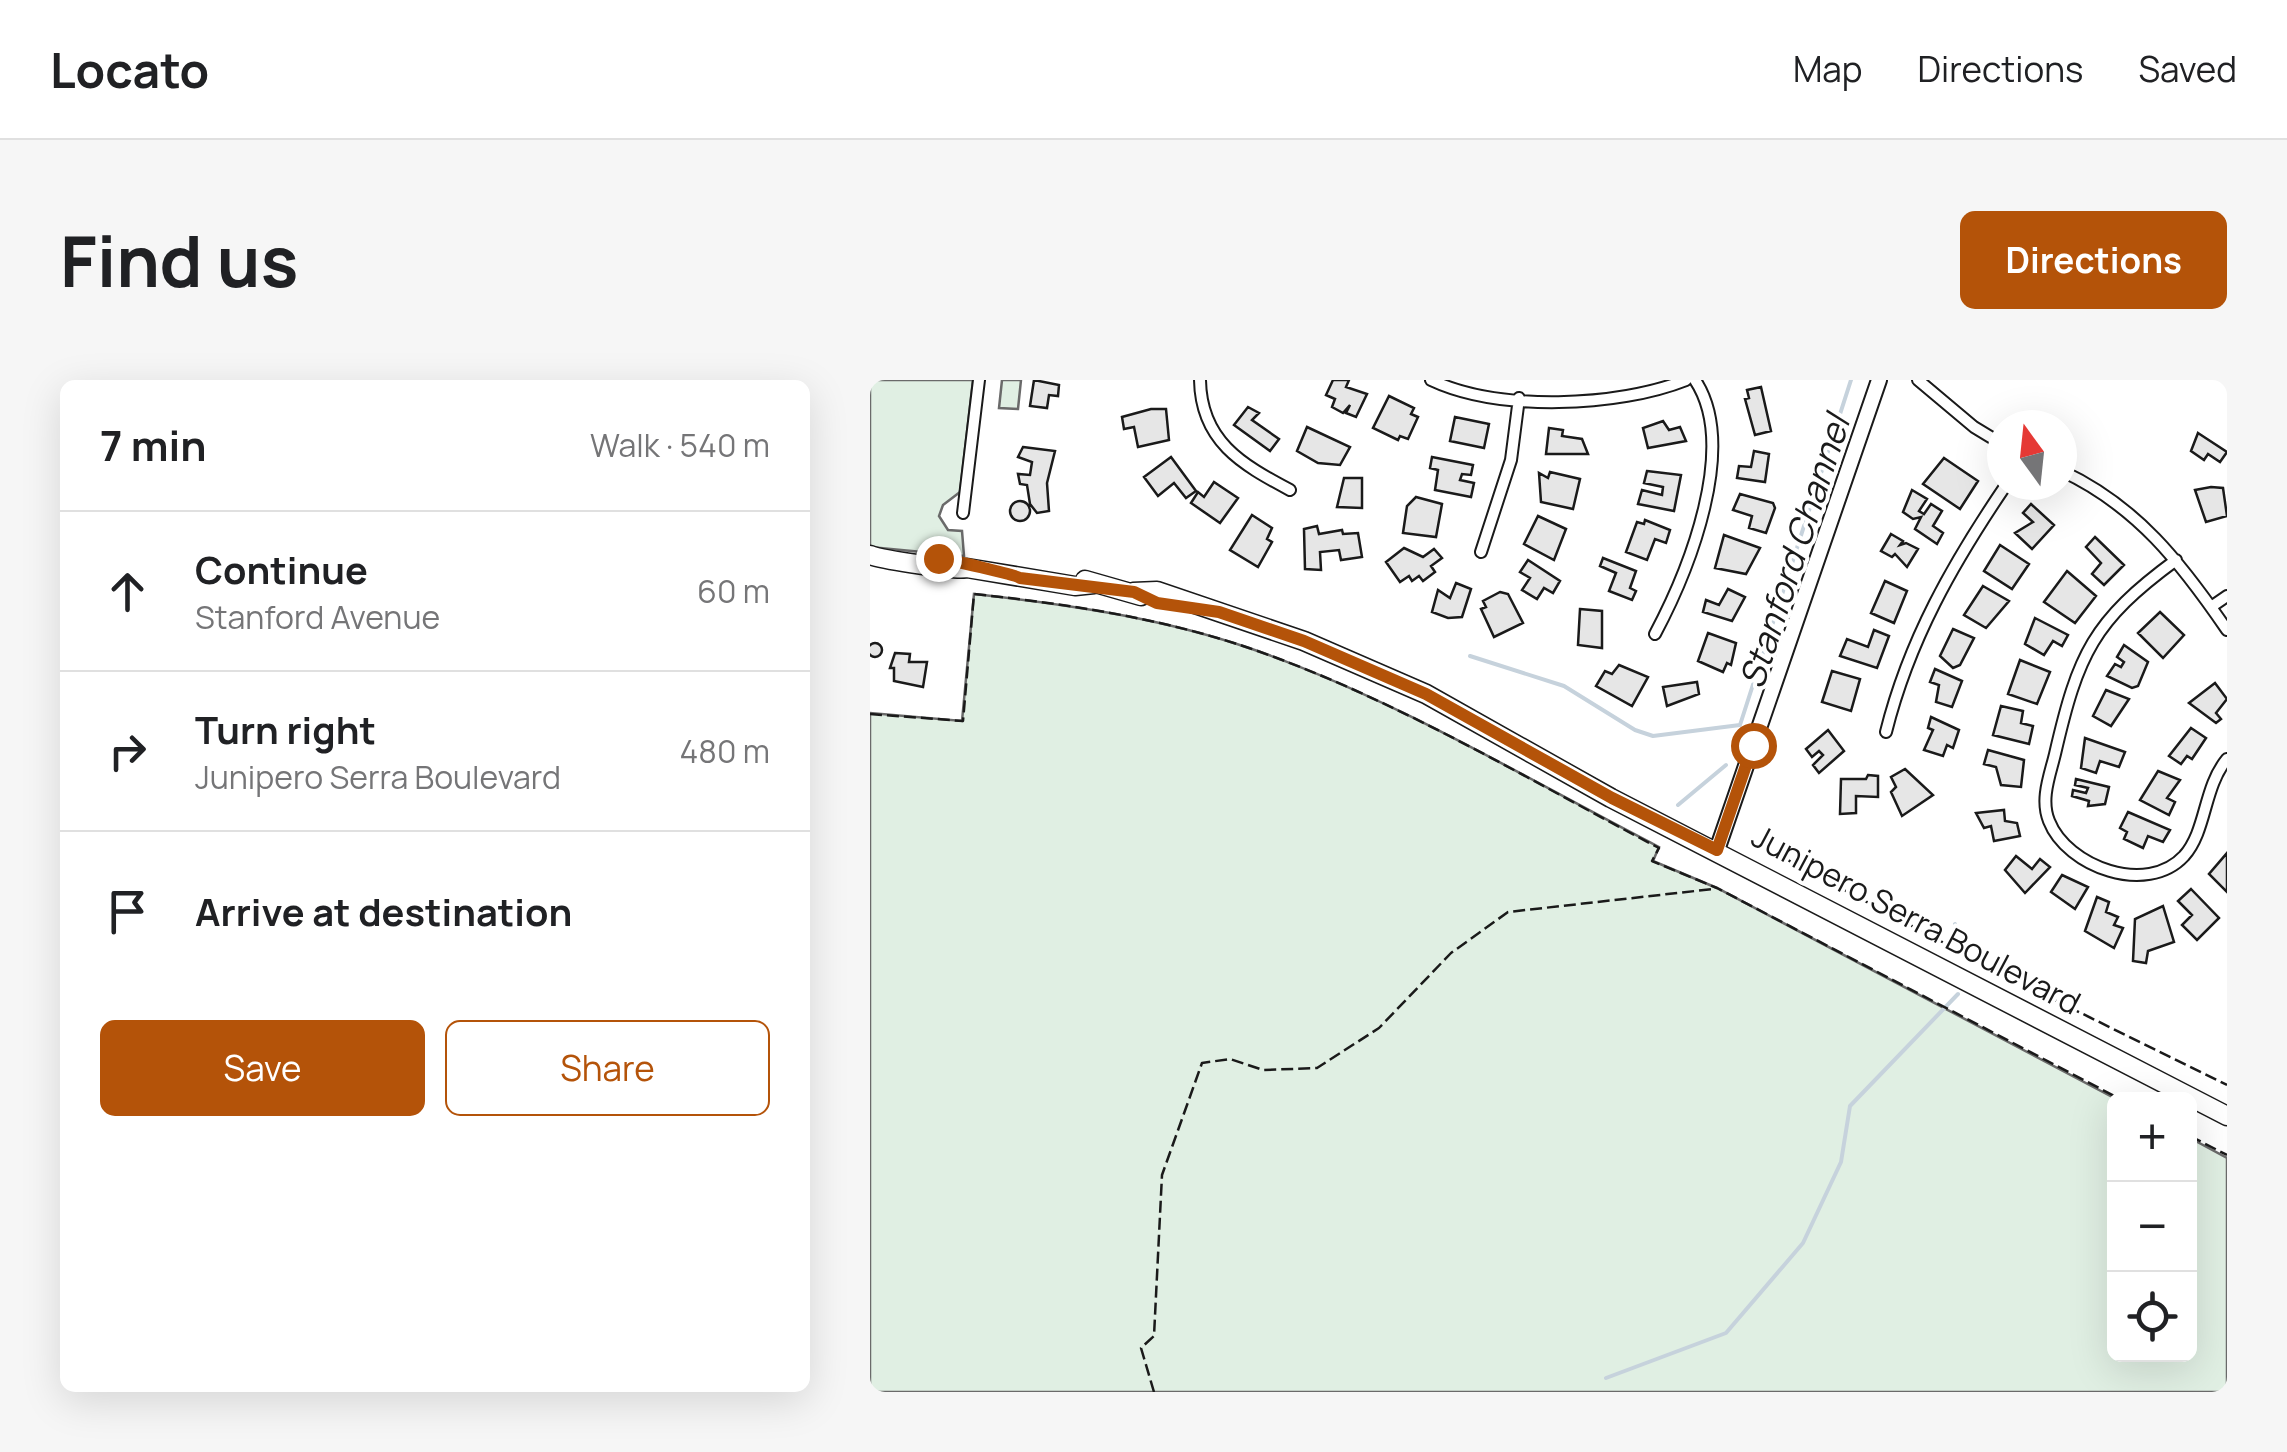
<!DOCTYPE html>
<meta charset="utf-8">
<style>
body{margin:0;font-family:Manrope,sans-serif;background:#f6f6f6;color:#202124}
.controls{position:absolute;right:30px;bottom:30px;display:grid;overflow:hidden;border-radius:15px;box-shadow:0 10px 40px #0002}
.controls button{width:90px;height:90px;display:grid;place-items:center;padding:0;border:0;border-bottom:2px solid #e0e0e0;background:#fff;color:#202124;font:50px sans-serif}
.compass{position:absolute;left:1117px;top:30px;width:90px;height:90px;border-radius:50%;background:#fff;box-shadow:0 10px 40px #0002;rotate:345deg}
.stop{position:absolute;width:30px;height:30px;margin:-22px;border:8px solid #b45309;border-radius:50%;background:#fff}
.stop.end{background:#b45309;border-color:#fff;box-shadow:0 2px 10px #0008}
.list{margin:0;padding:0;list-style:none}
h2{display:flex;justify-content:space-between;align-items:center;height:130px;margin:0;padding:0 40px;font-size:42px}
h2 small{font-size:32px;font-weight:400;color:#757577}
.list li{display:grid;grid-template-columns:65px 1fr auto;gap:30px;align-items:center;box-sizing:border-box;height:160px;padding:0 40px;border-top:2px solid #e0e0e0}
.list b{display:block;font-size:38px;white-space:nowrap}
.list p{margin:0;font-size:32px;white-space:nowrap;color:#757577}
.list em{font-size:32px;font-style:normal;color:#757577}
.actions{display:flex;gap:20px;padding:30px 40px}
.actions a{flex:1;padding:22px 0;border:2px solid #b45309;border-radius:15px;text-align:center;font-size:35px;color:#b45309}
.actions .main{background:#b45309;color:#fff}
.icon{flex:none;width:55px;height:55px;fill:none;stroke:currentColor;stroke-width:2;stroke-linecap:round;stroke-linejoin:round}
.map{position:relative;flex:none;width:1357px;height:1012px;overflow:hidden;border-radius:15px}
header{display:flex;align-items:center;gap:60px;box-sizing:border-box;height:140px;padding:0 50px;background:#fff;border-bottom:2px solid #e0e0e0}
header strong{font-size:48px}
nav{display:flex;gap:55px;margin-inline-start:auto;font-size:35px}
.intro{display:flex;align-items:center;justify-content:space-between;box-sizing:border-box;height:240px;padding:0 60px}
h1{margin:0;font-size:70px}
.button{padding:25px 45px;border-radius:15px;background:#b45309;color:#fff;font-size:35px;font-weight:700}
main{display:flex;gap:60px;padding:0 60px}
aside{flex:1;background:#fff;border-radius:15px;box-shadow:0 10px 40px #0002}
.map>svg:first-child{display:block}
.green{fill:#e0efe3;stroke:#6a6a6a;stroke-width:2.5}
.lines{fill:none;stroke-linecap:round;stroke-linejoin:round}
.stream{stroke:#c6d2dc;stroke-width:4}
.building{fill:#e6e6e6;stroke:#1a1a1a;stroke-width:2.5}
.minor-casing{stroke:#1a1a1a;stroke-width:14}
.tertiary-casing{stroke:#1a1a1a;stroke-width:18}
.primary-casing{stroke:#1a1a1a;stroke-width:21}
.minor{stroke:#fff;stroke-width:10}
.tertiary{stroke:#fff;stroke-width:14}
.primary{stroke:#fff;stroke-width:18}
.fence{stroke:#1a1a1a;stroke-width:2.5;stroke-dasharray:12 5;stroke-linecap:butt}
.route{stroke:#b45309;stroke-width:12}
.labels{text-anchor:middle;stroke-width:8;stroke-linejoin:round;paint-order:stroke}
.street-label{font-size:32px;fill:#1a1a1a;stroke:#fff}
.water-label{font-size:35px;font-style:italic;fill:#1a1a1a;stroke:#fff}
</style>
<header>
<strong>Locato</strong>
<nav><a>Map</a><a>Directions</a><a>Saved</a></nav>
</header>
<div class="intro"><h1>Find us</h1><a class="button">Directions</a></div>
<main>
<aside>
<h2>7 min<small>Walk · 540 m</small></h2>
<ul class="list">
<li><svg class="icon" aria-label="ahead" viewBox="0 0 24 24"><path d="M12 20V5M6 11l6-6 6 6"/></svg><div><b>Continue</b><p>Stanford Avenue</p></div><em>60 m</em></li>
<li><svg class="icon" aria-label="right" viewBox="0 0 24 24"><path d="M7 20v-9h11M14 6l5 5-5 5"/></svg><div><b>Turn right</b><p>Junipero Serra Boulevard</p></div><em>480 m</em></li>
<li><svg class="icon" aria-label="arrive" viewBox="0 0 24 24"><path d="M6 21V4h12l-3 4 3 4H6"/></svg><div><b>Arrive at destination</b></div></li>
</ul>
<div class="actions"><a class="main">Save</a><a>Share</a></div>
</aside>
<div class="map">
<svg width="1357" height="1012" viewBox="0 0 1357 1012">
<rect width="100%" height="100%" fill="#fff"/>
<path class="green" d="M0,0H103L90,112L73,125L69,136L78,150L92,151L94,176L0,167Z
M132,0H151L148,29L129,28Z
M104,214C196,224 291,238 379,268C522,317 655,398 789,467L783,481L847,508L1246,719L1244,974H1320V758L1357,778V1012H0V333L92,341Z"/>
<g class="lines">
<path class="stream" d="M600,276L694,306L765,350L783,356L870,345L981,0
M808,425L856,385
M1085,544L1098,572
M736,998L856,953L933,863L971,782L980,726L1088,614"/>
</g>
<path class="building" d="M164,0L189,5L188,16L179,15L177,28L160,26Z
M463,0H479L476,7L497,14L486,37L476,33L480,25L473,33L462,27L465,19L456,15Z
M891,7L901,51L885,55L875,19L879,18L877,10Z
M519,16L544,28L541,34L548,37L538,59L530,56L528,60L503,48Z
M378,27L389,33L382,40L409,59L400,71L364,45Z
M281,29H296L299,60L268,67L264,47L254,49L252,37Z
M585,37L619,44L614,68L580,61Z
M793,41L799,50L810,47L816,61L778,68L773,48Z
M437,47L480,67L470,85L448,83L427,71Z
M679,48L693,50L692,56L712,59L718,74H676Z
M1328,53L1357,72L1350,82L1338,74L1334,80L1321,71Z
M153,67L185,71L177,103L179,131L167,133L160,124L157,105L150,104L148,94L160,95L162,82L148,77Z
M884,71L899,74L895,102L867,98L869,86L881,87Z
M301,77L326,111L316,118L304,103L288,116L274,97Z
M562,77L603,85L601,95L592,94L590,100L604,103L601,117L565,110L568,90L560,88Z
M1074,78L1108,101L1090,129L1053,104Z
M777,91L811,95L804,131L768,124L772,110L792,115L793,107L774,103Z
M680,92L710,99L703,129L671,122L669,93L678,98Z
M474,98H492V128L467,127Z
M344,102L368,118L350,143L321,123L328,112L334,117Z
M1341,107L1353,108L1357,136L1336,142L1325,110Z
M1042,110L1057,119L1049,131L1054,134L1061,124L1072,131L1063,146L1073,153L1067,164L1045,149L1051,137L1043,139L1033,132Z
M870,114L903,123L905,128L896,153L879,148L882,136L863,130Z
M546,117L572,124L566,157L533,153L537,126Z
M140 131a10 10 0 1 1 20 0a10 10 0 1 1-20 0Z
M1161,124L1184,145L1162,169L1145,153L1163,142L1153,133Z
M382,135L402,148L397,159L402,162L388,187L360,170Z
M668,136L696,149L684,180L654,164Z
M775,140L800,150L796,163L785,159L777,180L756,172L767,142L774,144Z
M447,146L449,154L472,150L473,154L488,153L492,177L471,180L469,170L450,172L451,190L435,189L434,149Z
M1021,154L1033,161L1030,165L1036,163L1048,169L1037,187L1025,174L1022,177L1011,171Z
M854,155L890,168L876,194L845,188Z
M1225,157L1254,185L1234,205L1222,194L1231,183L1216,167Z
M1130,165L1159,184L1142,209L1114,191Z
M534,168L553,177L564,169L572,178L561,186L565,192L553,201L549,196L542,201L539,196L530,202L516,182Z
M733,178L766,191L760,208L766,211L762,220L739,211L746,193L730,186Z
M658,180L690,201L683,213L674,208L667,219L652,210L660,198L650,192Z
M1197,191L1226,216L1205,243L1174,222Z
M1015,201L1037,211L1024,243L1001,233Z
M586,203L601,209L592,237L578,238L562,232L568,210L580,218Z
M1113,206L1139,221L1116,248L1094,235Z
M858,209L875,217L862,241L833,232L836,220L849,225Z
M630,212L638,214L653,243L624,257L611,229L616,227L613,221Z
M710,229L732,231V268L708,265Z
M1290,232L1314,255L1293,278L1268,253Z
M1165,238L1198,255L1192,266L1183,261L1174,275L1155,264Z
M1083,249L1104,258L1090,285L1083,288L1070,276Z
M1004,250L1019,256L1007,288L970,276L977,259L998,267Z
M838,253L866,263L861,285L857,283L853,292L828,281Z
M-2 270a7 7 0 1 1 14 0a7 7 0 1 1-14 0Z
M1254,265L1278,282L1268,306L1262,308L1237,296L1245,284L1251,287L1254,282L1247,277Z
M25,273L40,274L39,282H57L53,307L24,301V288H20Z
M1150,280L1180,292L1167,324L1138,314Z
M749,285L778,297L762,326L726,306L735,291L742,294Z
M1065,289L1092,301L1082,327L1066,322L1069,305L1060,302Z
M962,291L990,299L981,331L952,322Z
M827,302L829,314L797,326L793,307Z
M1345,303L1357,319L1346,333L1351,339L1346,343L1319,323Z
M1236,310L1259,319L1241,346L1223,336Z
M1131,326L1153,331L1151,343L1163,346L1159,364L1123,355Z
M1061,337L1089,350L1083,368L1077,365L1073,376L1054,370L1063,350L1058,348Z
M1321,348L1336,358L1322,379L1317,376L1311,384L1299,376Z
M958,350L974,371L949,393L943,385L953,375L949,371L942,377L936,369Z
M1215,358L1255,372L1249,387L1230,381L1226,393L1211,388Z
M1118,370L1154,380L1151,407L1131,405L1126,387L1114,384Z
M1035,389L1063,415L1032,436L1021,412L1026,407L1021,397Z
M1288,391L1310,400L1297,418L1305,422L1299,435L1270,420Z
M998,395L1008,396V417L986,416V433L970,434L971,399H996Z
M1206,399L1239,407L1235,424L1218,426L1219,421L1202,416L1203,410L1216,413L1218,408L1205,405Z
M1134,430L1135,441L1147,443L1150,456L1124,461L1121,446L1114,448L1106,433Z
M1258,432L1300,450L1293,462L1278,456L1273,468L1254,459L1257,452L1250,448Z
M1357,473V512L1339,494Z
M1146,476L1162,489L1170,479L1180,487L1155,513L1135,490Z
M1192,495L1218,507L1205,529L1181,512Z
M1321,509L1349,538L1327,560L1312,545L1322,535L1308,521Z
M1227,517L1239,522L1236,532L1248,537L1244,545L1253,548L1244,568L1215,551Z
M1293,526L1304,562L1278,571L1276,583L1263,581L1265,539Z"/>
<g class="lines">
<defs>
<path id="minor" d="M330,0C331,61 371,84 420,110
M561,0C629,32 748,27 816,0
M1048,0L1104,47L1132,64
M1192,91C1267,126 1311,183 1357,250
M93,133L109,0
M611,172L641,80L649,18
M1306,180C1223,241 1208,274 1185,374C1180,395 1170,419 1179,441C1197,487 1277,516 1314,476C1337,450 1333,408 1357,379
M1341,227L1357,216
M785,254C819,190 869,66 825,0
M1016,352C1039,260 1083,183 1136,105"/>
<path id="tertiary" d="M847,470L1009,0"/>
<path id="primary" d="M0,175C13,180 88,191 97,188L205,206L224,204
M215,200L271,216
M263,212L287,211L434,261L556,314L741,418L1357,736"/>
</defs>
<use href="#minor" class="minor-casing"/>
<use href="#tertiary" class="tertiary-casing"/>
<use href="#primary" class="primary-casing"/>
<use href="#minor" class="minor"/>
<use href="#tertiary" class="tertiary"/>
<use href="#primary" class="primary"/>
<path class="fence" d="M0,334L93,341L104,214C197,224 291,238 379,268C522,317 655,398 789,468L782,481L847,508L1250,719
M882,461L1142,599L1357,705
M1320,756L1357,775
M284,1012L271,968L284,956L292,795L332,683L360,679L393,690L447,688L509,648L581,573L638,532L843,509"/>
</g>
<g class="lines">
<path class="route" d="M68,178C77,179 146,195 150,198L264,212L287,223L349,232L434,261L556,314L742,418L847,470L883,365"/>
</g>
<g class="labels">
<g class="street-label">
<text transform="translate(1046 540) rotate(28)" y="11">Junipero Serra Boulevard</text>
</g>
<g class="water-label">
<text transform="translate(925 172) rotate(-72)" y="12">Stanford Channel</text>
</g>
</g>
</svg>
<div class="controls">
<button>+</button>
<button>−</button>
<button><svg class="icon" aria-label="locate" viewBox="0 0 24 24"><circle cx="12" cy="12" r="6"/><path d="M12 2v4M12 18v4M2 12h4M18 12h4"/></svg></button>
</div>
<svg class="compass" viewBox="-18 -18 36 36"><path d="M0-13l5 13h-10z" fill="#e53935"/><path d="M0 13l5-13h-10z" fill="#757577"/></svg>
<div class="stop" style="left:883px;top:365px"></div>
<div class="stop end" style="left:68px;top:178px"></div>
</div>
</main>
